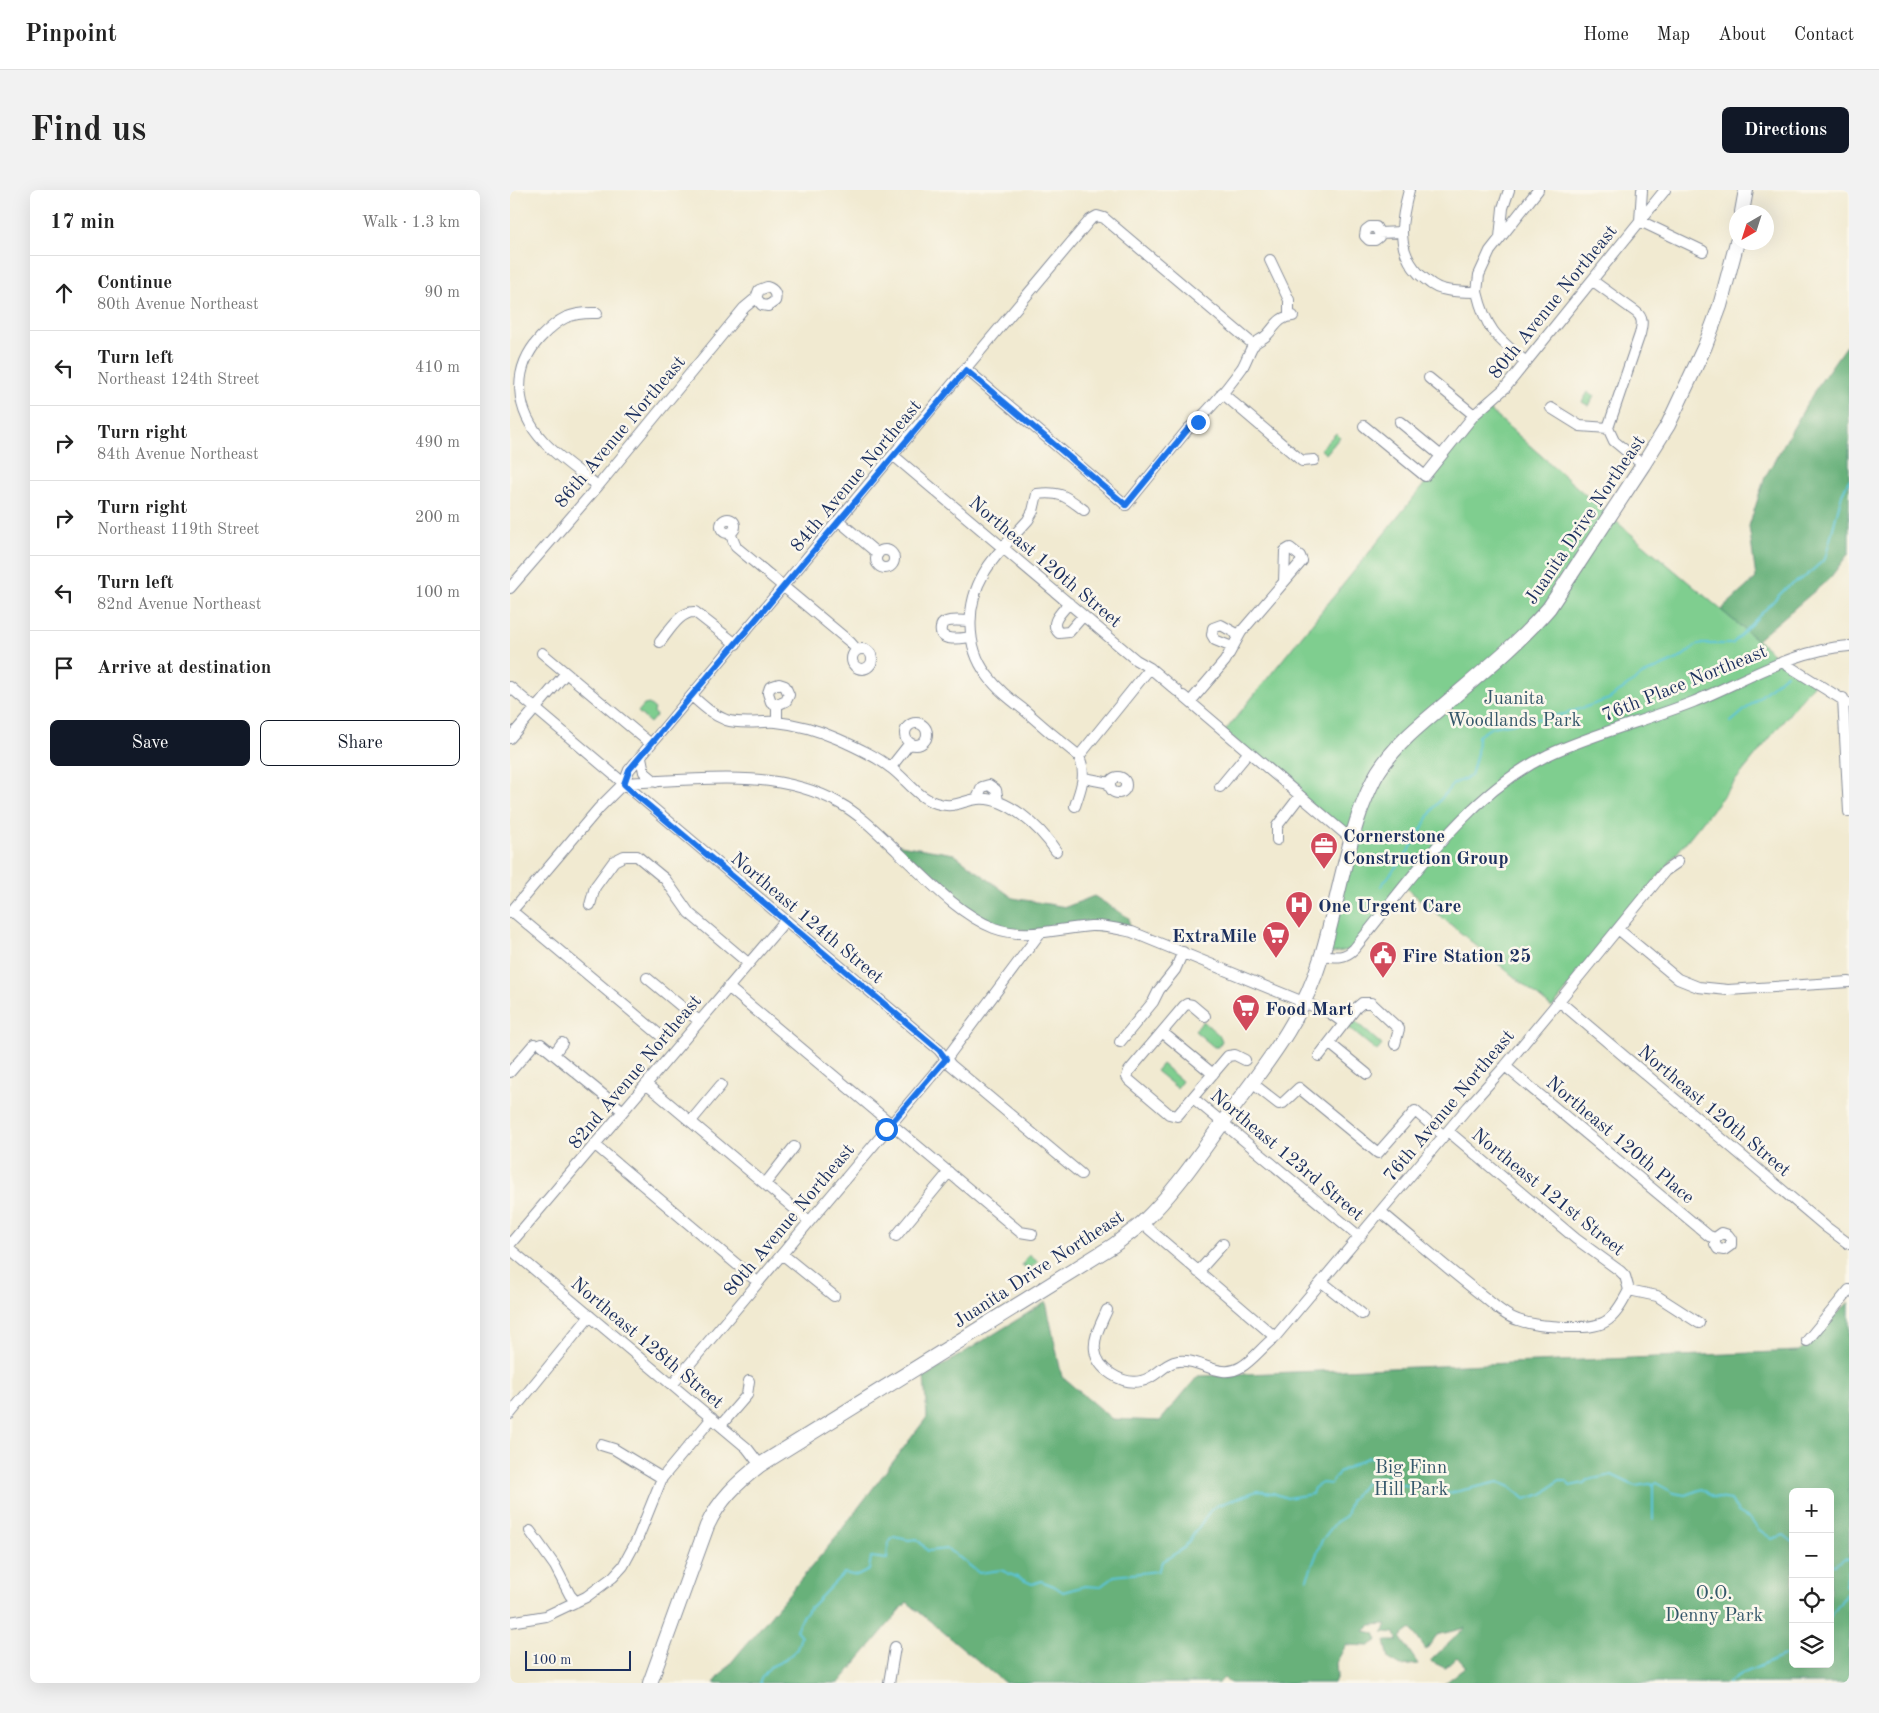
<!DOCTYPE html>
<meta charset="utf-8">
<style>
body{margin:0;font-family:"Old Standard TT",serif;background:#f2f2f2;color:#222}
.controls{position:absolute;right:15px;bottom:15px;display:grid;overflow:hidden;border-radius:8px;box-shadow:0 5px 20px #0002}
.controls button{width:45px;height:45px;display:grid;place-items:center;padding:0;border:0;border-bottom:1px solid #e0e0e0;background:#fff;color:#222;font:25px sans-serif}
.compass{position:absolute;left:1219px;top:15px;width:45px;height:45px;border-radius:50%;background:#fff;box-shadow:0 5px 20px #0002;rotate:219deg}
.scale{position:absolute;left:15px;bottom:12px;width:106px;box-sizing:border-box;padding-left:5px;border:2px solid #1b2f5e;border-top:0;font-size:14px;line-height:18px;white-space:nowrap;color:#1b2f5e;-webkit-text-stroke:4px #fbf7ec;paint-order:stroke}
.stop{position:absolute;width:15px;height:15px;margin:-11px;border:4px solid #1a73e8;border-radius:50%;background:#fff}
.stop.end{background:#1a73e8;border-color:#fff;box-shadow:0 1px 5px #0008}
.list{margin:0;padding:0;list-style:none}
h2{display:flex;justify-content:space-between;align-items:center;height:65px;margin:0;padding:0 20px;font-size:21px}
h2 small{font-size:16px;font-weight:400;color:#767676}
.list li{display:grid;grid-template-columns:32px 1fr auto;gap:15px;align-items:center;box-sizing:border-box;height:75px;padding:0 20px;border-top:1px solid #e0e0e0}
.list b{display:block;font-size:19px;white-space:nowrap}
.list p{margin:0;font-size:16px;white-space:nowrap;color:#767676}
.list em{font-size:16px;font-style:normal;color:#767676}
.actions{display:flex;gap:10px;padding:15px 20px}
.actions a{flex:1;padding:11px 0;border:1px solid #111827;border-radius:8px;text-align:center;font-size:18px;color:#111827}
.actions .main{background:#111827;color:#fff}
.icon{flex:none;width:28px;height:28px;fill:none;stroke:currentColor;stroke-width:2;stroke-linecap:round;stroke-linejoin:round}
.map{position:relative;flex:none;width:1339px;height:1493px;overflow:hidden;border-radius:8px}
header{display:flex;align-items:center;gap:30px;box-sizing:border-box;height:70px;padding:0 25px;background:#fff;border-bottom:1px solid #e0e0e0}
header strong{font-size:24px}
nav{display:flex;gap:28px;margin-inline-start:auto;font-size:18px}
.intro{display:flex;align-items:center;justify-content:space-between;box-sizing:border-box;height:120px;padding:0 30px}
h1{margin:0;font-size:35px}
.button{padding:12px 22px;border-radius:8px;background:#111827;color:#fff;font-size:18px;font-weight:700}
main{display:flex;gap:30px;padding:0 30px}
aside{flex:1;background:#fff;border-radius:8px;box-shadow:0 5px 20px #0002}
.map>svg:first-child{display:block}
.green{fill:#7fce8f;stroke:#4d7e76}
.forest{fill:#67b17a;stroke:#41706c;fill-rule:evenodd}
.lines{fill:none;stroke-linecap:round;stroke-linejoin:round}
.stream{stroke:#5cc5d8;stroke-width:2}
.minor-casing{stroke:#868c98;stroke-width:12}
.major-casing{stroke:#868c98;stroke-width:16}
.minor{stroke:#fff;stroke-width:10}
.major{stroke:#fff;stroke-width:14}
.route{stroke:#1a73e8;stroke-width:6}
.labels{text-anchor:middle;stroke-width:5;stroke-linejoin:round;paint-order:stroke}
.street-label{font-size:19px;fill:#1b2f5e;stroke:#fbf7ec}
.park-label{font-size:19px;fill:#34576a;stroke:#fbf7ec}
.poi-label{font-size:19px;font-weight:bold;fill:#1b2f5e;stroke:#fbf7ec;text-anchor:start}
</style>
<header>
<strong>Pinpoint</strong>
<nav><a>Home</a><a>Map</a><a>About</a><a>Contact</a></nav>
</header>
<div class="intro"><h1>Find us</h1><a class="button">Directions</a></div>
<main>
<aside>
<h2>17 min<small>Walk · 1.3 km</small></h2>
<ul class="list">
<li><svg class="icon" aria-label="ahead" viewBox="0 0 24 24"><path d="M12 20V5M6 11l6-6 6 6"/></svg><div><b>Continue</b><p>80th Avenue Northeast</p></div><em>90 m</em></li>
<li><svg class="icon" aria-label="left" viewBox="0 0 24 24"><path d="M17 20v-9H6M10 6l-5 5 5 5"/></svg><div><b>Turn left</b><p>Northeast 124th Street</p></div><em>410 m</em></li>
<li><svg class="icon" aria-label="right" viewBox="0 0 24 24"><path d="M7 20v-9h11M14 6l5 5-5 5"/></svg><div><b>Turn right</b><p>84th Avenue Northeast</p></div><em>490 m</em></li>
<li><svg class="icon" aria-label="right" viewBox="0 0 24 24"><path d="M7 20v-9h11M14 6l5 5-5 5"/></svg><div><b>Turn right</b><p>Northeast 119th Street</p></div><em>200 m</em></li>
<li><svg class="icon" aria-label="left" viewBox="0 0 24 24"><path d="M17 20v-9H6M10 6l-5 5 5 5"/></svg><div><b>Turn left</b><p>82nd Avenue Northeast</p></div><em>100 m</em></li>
<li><svg class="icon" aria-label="arrive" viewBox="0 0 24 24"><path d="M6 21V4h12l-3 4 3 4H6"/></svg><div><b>Arrive at destination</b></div></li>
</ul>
<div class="actions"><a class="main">Save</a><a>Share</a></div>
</aside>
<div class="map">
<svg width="1339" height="1493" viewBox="0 0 1339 1493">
<rect width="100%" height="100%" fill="#fbf7ec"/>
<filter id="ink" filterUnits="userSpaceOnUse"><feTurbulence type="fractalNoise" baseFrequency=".02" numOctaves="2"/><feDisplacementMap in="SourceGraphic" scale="10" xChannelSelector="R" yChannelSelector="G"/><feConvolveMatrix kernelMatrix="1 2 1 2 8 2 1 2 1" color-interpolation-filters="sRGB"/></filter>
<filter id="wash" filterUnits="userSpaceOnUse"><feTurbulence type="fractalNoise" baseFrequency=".0096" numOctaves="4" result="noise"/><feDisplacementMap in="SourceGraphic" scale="20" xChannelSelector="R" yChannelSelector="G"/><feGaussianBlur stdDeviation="1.12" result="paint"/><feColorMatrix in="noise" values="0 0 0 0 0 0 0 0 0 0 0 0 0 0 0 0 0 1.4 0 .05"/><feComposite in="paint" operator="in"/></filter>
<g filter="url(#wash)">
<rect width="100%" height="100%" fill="#f1ead1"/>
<path class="green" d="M1078,202L1084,206L1079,216L1072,212Z
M974,215L1095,322L1272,471L1305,492L1042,818L895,697L844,759L812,765L841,649L715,541L916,292L915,286Z
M826,243L830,247L816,264L810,259Z
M139,514L145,519L144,522L146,526L140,533L128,522L134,515Z
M693,831L710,846L712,851L708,857H704L685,841Z
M845,831L872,855L867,861L839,838Z
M652,874L672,891L667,898L646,881Z
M519,1065L528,1072L519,1079L512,1075Z"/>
<path class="forest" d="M1339,151V363L1320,388L1247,450L1211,420L1246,388L1239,336L1255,287L1305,200Z
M378,653L444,664L503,708L556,717L584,706L619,728L620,739L530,743L473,733Z
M536,1112L552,1187L602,1229L650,1231L688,1186L1289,1161L1339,1112V1493H993V1490L991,1493H935L956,1477L947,1467L935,1478L920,1471L955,1438L927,1445L916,1460L901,1439L890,1447L908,1474L891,1476L879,1469L875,1451H888L885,1443L873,1442L877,1434L861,1435L854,1441L865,1443L868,1450L859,1456L836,1455L826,1473L827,1486L824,1493H721L714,1488L709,1493H495L397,1412L329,1493H204L323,1351L417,1227L414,1187ZM1283,1302H1320V1474H1283Z"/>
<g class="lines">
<path class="stream" d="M1221,532L1276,484
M871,696L900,659L923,619L943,594L961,586L967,563L968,546L982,537L1055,524L1099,509L1132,485L1170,468L1188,454H1222L1276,398L1296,386L1315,369L1332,304L1339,290
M1143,1294V1329
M1320,1374L1325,1375L1335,1368L1339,1369
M797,1389L812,1350L826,1332L836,1326L840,1311L858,1290L875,1287L882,1292
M1338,1400L1335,1395L1339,1380
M1320,1428L1338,1401
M250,1493V1490L260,1477L275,1470L287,1459L291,1446L286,1440L293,1425L334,1383L347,1386L359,1380L361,1367L377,1369L378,1353L384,1347L399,1350L407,1349L418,1361L436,1359L445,1364L469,1383L491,1380L522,1394L531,1391L544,1396L553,1402L575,1396L590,1397L604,1386L648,1381L652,1372L674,1358L700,1321L706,1316L747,1301L763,1303L777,1308L802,1304L804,1298L812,1293L821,1294L829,1282L858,1267L872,1269L884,1293L936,1304L988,1292L1001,1297L1015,1309L1033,1304L1048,1291H1056L1060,1296L1074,1293L1077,1290L1102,1285L1125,1296L1146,1293L1164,1303L1175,1305L1192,1299L1203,1307L1221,1310L1228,1322L1240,1329L1248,1339L1262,1349L1274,1345L1283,1352
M1218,1493L1227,1486L1283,1462"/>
</g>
</g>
<g filter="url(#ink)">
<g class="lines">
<defs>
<path id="minor" d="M899,0C891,30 885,59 909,84C916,90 923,97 932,99C943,102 955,102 967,102C976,140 987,148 1016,172
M1132,0L1130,31L1193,61
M869,43V47L865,50H859L855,46L856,40L860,37H866L869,43L892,42
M990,47L993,18L999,0
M760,70L779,110V126
M1083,91L1126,122C1134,128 1132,135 1130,144L1098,238L1104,251L1133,275
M967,102L969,85L980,61L1028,0
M87,123C60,122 49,128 30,148C1,180 5,221 34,252C49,268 70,282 88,296
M456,179L616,315L678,239C699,222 716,200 732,178C736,172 740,159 744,154C747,151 753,149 757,145C765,137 769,126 783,126
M919,188L964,225
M712,203L792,271L804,270
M1041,218L1070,236L1098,238
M890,232L930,265
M854,236L915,286L964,225L995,198L1155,0
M384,266L626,470L640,478L667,501
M211 336a7 7 0 1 1 14 0a7 7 0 1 1-14 0Z
M329,331L368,364
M220,343L226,357L340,452L347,460
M366 369a9 9 0 1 1 18 0a9 9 0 1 1-18 0Z
M0,398L88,296L234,118L246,108L249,100L257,97C264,99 267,104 265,111L258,116L252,115L246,108
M559,413C552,422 538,433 549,443L559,442L573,426
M460,431C453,431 442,429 436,432C433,433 431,435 431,438C428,453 453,448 461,447
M150,452C159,441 170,421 185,422L226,454
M722,457L705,450L702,445L703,438L711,435L729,445
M342 469a10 10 0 1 1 20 0a10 10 0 1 1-20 0Z
M32,463L141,554
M1272,472L1338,513
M0,497L429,860L441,875L571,984
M182,506C193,516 203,525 216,530C231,535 250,531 266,532C286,534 310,541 328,549C346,557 366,566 381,578C396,589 408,608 426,613C444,619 451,611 467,609C496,605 531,638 546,661
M673,506L841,649
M1333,508L1339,622
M680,512L715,471L731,442L774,392L775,361L780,358L790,366L792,371L774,392
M267,532V515L276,511L279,505L275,496L269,494L260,497L258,503L261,512L267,515
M395 544a11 11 0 1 1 22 0a11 11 0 1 1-22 0Z
M0,548L56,483
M569,566C550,551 531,535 513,519C500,509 487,499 477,485C455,456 456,414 474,383C485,364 503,347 518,330L523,321L527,304C550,301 556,306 574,320
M131,567L134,582L146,592
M381,577L400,553
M600 595a8 8 0 1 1 16 0a8 8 0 1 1-16 0Z
M574,588L600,593
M114,593C184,590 265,577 329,613C351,625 369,644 387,661C416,688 447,723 484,738C516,750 549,738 581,736C595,735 609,739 622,742L820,823L834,833
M710,597L739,562
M467,609L472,597L479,595L486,600L488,611
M565,616C571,597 577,586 569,566L640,478
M767,650V636L790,606
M80,715L85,697L104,671L114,666H127L155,689L179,723L238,773
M2,721L151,846
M0,723L89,618L114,593L119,580L580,30L587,26L594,28L744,155
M1108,739L1168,789L1188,797L1218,800L1339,792
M812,765C826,767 834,769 844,759C900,691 957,604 1038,565C1085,543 1135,531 1183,512C1235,491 1282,460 1339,456
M137,788L189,831
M218,797L510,1042L522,1044
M1049,811L1316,1037L1339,1054
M695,826L682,815L677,814L674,816L619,881L617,887L619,890L659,924L667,926L718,866L725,865L735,870
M652,842L703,884
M610,852L643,812L649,800L665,780L673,762
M819,853L857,884
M31,854L113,921
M44,864L52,853
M809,866L846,818L852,813H861L889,839L885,854
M995,876L1199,1046L1205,1048L1212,1043L1218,1045L1221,1049V1055L1214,1060L1208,1059L1205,1054V1048
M0,882L24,854
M742,893L769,914L773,913L789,898L868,963L905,921L934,946
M136,894L299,1031
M683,908L850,1047
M181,931L211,895
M84,954L243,1088
M255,994L284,957
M871,1022C905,1050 939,1080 974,1107C984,1115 995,1126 1008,1130C1024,1136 1040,1136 1057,1137C1094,1138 1102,1134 1119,1100L1115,1086L1110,1081L1066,1049L938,941
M632,1033L765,1147
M386,1046L439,982
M0,1054L275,731
M0,1059L237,1258L250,1275
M272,1064L324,1106
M688,1082L713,1054
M812,1092L852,1124
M1119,1100L1147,1106L1189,1133
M597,1120C592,1132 583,1147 585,1160C587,1180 613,1195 631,1191C644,1189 652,1176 664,1172C688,1165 708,1191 731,1177C743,1170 753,1156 765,1147L958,917L995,876L1049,811L1155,681L1168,672
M1297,1151L1339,1100
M162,1195L436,869L530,743
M0,1224L80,1126
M211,1235L237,1205L239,1191
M91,1255L104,1259L152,1288
M20,1341L45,1376L60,1405L66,1412
M0,1432L36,1426L76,1407L103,1387L113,1376L127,1350L152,1288L202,1228
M379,1493L385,1457"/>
<path id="major" d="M1232,22L1236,0
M140,1493L197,1336C209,1310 228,1292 250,1275L604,1055C613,1048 623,1041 632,1033C667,1000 693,959 721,921C759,870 792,830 811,768C826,720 833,670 850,622C855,609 860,595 868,582C885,555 910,535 934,515C970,484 1008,454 1039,418L1133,275L1158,235L1195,156L1210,116L1227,52"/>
</defs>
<use href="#minor" class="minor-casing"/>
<use href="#major" class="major-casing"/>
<use href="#minor" class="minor"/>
<use href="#major" class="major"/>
</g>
</g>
<g class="lines" filter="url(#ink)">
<path class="route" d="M376,939L436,869L429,860L126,605L114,594L119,580L456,180L616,315L678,239L688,232"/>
</g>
<defs>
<symbol id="office-pin" viewBox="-11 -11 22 30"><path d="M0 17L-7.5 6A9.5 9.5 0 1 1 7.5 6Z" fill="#d1495b" stroke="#fbf7ec"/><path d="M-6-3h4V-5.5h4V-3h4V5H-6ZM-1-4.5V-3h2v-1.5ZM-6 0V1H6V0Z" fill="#fff"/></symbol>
<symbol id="hospital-pin" viewBox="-11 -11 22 30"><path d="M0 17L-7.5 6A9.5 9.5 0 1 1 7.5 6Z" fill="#d1495b" stroke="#fbf7ec"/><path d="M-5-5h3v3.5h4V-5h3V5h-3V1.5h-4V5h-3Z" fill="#fff"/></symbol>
<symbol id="supermarket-pin" viewBox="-11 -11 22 30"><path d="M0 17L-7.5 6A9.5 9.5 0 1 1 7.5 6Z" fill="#d1495b" stroke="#fbf7ec"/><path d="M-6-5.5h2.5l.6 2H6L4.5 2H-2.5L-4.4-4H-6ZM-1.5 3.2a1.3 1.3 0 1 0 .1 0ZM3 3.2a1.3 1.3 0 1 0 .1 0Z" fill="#fff"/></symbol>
<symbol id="civic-pin" viewBox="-11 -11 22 30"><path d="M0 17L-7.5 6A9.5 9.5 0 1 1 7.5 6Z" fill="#d1495b" stroke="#fbf7ec"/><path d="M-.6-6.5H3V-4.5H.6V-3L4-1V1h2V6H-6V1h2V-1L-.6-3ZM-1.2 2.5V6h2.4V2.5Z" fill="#fff"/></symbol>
</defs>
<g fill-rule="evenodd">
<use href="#office-pin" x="798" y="640" width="32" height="43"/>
<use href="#hospital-pin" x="773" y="699" width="32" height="43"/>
<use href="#supermarket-pin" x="750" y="729" width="32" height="43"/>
<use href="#civic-pin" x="857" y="749" width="32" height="43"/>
<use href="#supermarket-pin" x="720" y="802" width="32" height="43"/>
</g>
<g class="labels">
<g class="street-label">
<text transform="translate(1042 111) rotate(-51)" y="7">80th Avenue Northeast</text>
<text transform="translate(109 241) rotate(-50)" y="7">86th Avenue Northeast</text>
<text transform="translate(345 285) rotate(-50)" y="7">84th Avenue Northeast</text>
<text transform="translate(1074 329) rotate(-56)" y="7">Juanita Drive Northeast</text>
<text transform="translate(536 371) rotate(40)" y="7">Northeast 120th Street</text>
<text transform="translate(1174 492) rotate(-22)" y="7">76th Place Northeast</text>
<text transform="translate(298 727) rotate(40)" y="7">Northeast 124th Street</text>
<text transform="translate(124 881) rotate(-50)" y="7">82nd Avenue Northeast</text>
<text transform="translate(938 915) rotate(-50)" y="7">76th Avenue Northeast</text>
<text transform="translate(1205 920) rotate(40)" y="7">Northeast 120th Street</text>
<text transform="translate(1111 949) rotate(40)" y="7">Northeast 120th Place</text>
<text transform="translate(778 964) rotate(40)" y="7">Northeast 123rd Street</text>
<text transform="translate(1039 1001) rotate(39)" y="7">Northeast 121st Street</text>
<text transform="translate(278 1029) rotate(-50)" y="7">80th Avenue Northeast</text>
<text transform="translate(528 1078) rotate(-33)" y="7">Juanita Drive Northeast</text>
<text transform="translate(138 1152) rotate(40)" y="7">Northeast 128th Street</text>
</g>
<g class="park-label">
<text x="1004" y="514">Juanita<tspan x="1004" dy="22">Woodlands Park</tspan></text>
<text x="901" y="1283">Big Finn<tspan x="901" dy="22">Hill Park</tspan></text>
<text x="1204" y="1409">O.O.<tspan x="1204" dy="22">Denny Park</tspan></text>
</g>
<g class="poi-label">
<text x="833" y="652">Cornerstone<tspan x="833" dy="22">Construction Group</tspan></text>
<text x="808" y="722">One Urgent Care</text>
<text x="747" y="752" text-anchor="end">ExtraMile</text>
<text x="892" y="772">Fire Station 25</text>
<text x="755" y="825">Food Mart</text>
</g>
</g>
</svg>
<div class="controls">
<button>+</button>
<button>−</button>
<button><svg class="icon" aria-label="locate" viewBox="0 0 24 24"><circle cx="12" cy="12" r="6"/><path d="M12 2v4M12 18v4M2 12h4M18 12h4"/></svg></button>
<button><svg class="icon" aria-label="layers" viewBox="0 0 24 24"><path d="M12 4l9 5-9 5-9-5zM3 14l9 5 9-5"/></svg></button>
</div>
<svg class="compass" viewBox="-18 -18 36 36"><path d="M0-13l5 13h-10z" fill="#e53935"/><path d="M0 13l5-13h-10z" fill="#767676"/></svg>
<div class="scale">100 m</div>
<div class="stop" style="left:376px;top:939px"></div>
<div class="stop end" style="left:688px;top:232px"></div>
</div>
</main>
